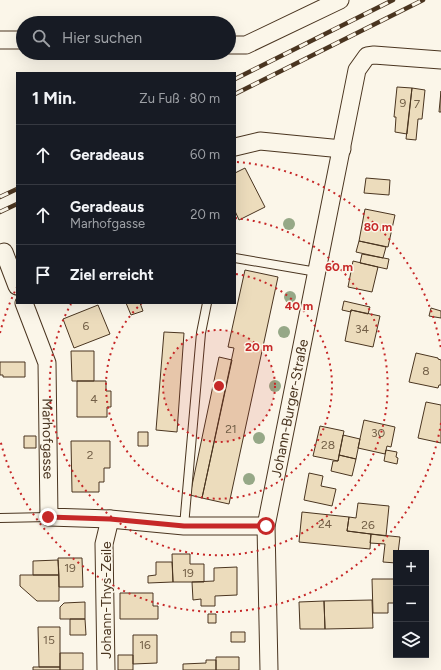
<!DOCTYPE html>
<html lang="de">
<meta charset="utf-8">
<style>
body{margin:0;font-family:Figtree,sans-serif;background:#242831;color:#f1f3f6}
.controls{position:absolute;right:12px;bottom:12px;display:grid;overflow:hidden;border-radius:0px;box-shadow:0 4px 16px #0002}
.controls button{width:36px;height:36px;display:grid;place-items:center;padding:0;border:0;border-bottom:1px solid #363941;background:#171b24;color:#f1f3f6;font:20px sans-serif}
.stop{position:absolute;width:12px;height:12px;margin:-9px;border:3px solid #c62828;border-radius:50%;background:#fff}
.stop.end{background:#c62828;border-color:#fff;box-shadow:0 1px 4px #0008}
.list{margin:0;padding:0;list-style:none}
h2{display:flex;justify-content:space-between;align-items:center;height:52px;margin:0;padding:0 16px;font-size:17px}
h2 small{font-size:13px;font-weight:400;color:#9ea1a6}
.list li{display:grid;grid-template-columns:26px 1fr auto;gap:12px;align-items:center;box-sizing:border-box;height:60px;padding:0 16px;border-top:1px solid #363941}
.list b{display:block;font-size:15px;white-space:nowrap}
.list p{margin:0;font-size:13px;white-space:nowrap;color:#9ea1a6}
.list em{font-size:13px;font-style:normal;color:#9ea1a6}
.icon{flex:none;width:22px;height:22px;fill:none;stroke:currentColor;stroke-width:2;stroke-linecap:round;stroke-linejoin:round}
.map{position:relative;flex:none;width:441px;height:670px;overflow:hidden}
.search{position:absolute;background:#171b24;box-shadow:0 4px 16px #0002;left:16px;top:16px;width:220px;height:44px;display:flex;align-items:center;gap:10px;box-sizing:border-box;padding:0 14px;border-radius:22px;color:#9ea1a6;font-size:15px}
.panel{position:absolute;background:#171b24;box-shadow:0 4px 16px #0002;left:16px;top:72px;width:220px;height:232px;border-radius:0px}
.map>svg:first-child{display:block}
.building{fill:#ecdcbc;stroke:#4a3520}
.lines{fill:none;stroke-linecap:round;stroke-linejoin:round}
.service-casing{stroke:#4a3520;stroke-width:10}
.minor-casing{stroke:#4a3520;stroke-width:19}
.service{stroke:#fbf6e9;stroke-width:8}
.minor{stroke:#fbf6e9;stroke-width:17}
.rail-casing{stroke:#4a3520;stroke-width:4.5}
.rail{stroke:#fbf6e9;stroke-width:3;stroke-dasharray:9;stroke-linecap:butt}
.tree{fill:#96a887}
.route{stroke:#c62828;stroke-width:5}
.ring{fill:none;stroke:#c62828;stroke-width:2;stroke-dasharray:2 4}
.labels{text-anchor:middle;stroke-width:3;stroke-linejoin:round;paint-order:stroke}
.number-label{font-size:12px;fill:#725f47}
.street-label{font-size:14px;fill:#4a3520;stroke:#fbf6e9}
.centre{fill:#c62828;stroke:#fbf6e9;stroke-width:2}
.ring-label{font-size:12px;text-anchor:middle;font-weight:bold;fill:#c62828;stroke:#fbf6e9;stroke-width:3;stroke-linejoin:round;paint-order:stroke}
</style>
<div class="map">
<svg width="441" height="670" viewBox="0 0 441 670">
<rect width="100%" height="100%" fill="#fbf6e9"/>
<path class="building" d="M397,87L412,88L407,134L395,132L396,117H394Z
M412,88L425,90L422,119H418L416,140L406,139Z
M441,91V112H439Z
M245,168L265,207L239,220L235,211V173Z
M366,178L390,180L389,195L364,193Z
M365,209L395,215L388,247L359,241Z
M359,241L386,247L383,258L356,252Z
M362,254L389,259L387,269L360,263Z
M353,261L378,267L372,292L348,287Z
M245,270L278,277L229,504L202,498L234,348L228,347Z
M344,301L370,307L368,314L351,310V312L342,310Z
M126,303H140L143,311L131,315Z
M98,305L110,334L74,348L63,319Z
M431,308L441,311V318L429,316Z
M351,310L380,316L373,347L345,341Z
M164,332L184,333L177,432L156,430Z
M71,351H94V381H72Z
M416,353L438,358V359L441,360V385H439L438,388L409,382Z
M219,357L232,360L202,498L190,495Z
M0,362H25V377H3V375H0Z
M77,381H106V391H111V407H107V417H77Z
M426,402L441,405V443L418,438Z
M364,420L395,427L391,447L387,446L385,454L358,448Z
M320,426L344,431L338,461L313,456Z
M138,432H148V446H138Z
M343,435L360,439L356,459L339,455Z
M24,436H36V448H24Z
M71,441H110V468H104V482H99V492H72Z
M386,450L397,452L396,457L398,458L397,464L384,461Z
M339,455L356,459L352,476L331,471L333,461H338Z
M309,473L323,476L321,486L336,489L332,506L304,500Z
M358,503L389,506L386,536L347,531L349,517L356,518Z
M302,512L349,517L347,531L371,534L370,549L299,542Z
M371,534L400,537L398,553H396V563L383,562L385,544L370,543Z
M172,554H190V564H204V582H173Z
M58,558H82L83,587H59Z
M58,560L59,575H33V561Z
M156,562H172L173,582L148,583V576L156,575Z
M237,567V595L215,596V606H201V599L193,600L192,582L214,581V568Z
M20,575H59V601H37L20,586Z
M372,579H396V603H388V613H373Z
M120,593H153V606H158V619H120Z
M372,600L373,628L325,629L324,601Z
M324,601L325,629H300L299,602Z
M85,602V619H60V607L64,603Z
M208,614H216V623H208Z
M70,619H85L86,635H70Z
M38,627H60V667H39Z
M231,632H245V642H231Z
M133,635H157V663L133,664Z
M60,653H83V670H60Z
M118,655H133V670H118Z
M216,657H239V670H216Z
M206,660H216V670H183V664L206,663Z
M33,667H60V670H33Z"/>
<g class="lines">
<defs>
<path id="service" d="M235,258L317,272
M0,518L49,517
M184,526L201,333L207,303"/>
<g id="minor">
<path d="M0,40H23"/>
<path d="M229,45H246L340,0"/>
<path d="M235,147L260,141L342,149"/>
<path d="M4,252L17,286"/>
<path id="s1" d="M24,303L47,363L49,517L110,519L184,526H266"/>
<path d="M106,670L104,544L110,519"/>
<path id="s2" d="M269,670L266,526L357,70L367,56L374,55L441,60"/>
</g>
</defs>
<use href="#service" class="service-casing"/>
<use href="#minor" class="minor-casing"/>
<use href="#service" class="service"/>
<use href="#minor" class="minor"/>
<defs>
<path id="rail" d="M235,79L393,0
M235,94L423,0
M0,197L17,189
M0,212L17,204"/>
</defs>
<use href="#rail" class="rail-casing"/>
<use href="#rail" class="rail"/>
</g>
<g class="tree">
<circle cx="289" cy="224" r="6"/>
<circle cx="290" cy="297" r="6"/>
<circle cx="284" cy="332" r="6"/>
<circle cx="275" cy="386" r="6"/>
<circle cx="259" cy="438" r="6"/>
<circle cx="249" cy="479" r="6"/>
</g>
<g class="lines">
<path class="route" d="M48,517L110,519L184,526H266"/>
</g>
<circle cx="219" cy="386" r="56" fill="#c62828" fill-opacity=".12"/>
<g class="ring">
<circle cx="219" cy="386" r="56"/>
<path d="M236 274A113 113 0 1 1 142 303"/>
<path d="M235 218A169 169 0 1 1 71 304"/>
<path d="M441 423A225 225 0 0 1 0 439M0 333A225 225 0 0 1 17 287M237 162A225 225 0 0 1 441 349"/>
</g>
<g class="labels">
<g class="number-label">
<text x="403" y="107">9</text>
<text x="417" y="108">7</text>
<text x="86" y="330">6</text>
<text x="362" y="333">34</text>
<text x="426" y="375">8</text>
<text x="94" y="403">4</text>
<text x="231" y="433">21</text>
<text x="378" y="437">30</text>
<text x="328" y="449">28</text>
<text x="90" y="459">2</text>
<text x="325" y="528">24</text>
<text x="368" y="529">26</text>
<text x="70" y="572">19</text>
<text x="188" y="577">19</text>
<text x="49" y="644">15</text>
<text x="145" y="649">16</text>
</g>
<g class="street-label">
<text dy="5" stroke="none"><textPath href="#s2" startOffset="264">Johann-Burger-Straße</textPath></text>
<text dy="5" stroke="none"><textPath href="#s1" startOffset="140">Marhofgasse</textPath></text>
<text transform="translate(106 600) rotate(-90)" y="5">Johann-Thys-Zeile</text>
</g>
</g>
<circle cx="219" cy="386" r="6" class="centre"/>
<g class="ring-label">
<text x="378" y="231">80 m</text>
<text x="339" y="271">60 m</text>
<text x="299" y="310">40 m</text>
<text x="259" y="351">20 m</text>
</g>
</svg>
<div class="controls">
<button>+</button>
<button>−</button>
<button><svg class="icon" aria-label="layers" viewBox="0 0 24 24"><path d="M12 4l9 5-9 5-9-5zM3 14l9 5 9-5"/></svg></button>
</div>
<div class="stop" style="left:266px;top:526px"></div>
<div class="stop end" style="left:48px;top:517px"></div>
<div class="search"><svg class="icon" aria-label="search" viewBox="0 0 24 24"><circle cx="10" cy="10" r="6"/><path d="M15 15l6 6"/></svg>Hier suchen</div>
<section class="panel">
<h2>1 Min.<small>Zu Fuß · 80 m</small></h2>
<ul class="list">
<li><svg class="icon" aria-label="ahead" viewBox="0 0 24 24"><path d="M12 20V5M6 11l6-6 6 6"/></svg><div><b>Geradeaus</b></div><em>60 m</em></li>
<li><svg class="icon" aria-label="ahead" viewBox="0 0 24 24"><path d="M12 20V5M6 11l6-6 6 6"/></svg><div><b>Geradeaus</b><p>Marhofgasse</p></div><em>20 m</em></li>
<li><svg class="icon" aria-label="arrive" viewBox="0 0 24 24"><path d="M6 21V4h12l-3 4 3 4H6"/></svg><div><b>Ziel erreicht</b></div></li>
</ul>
</section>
</div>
